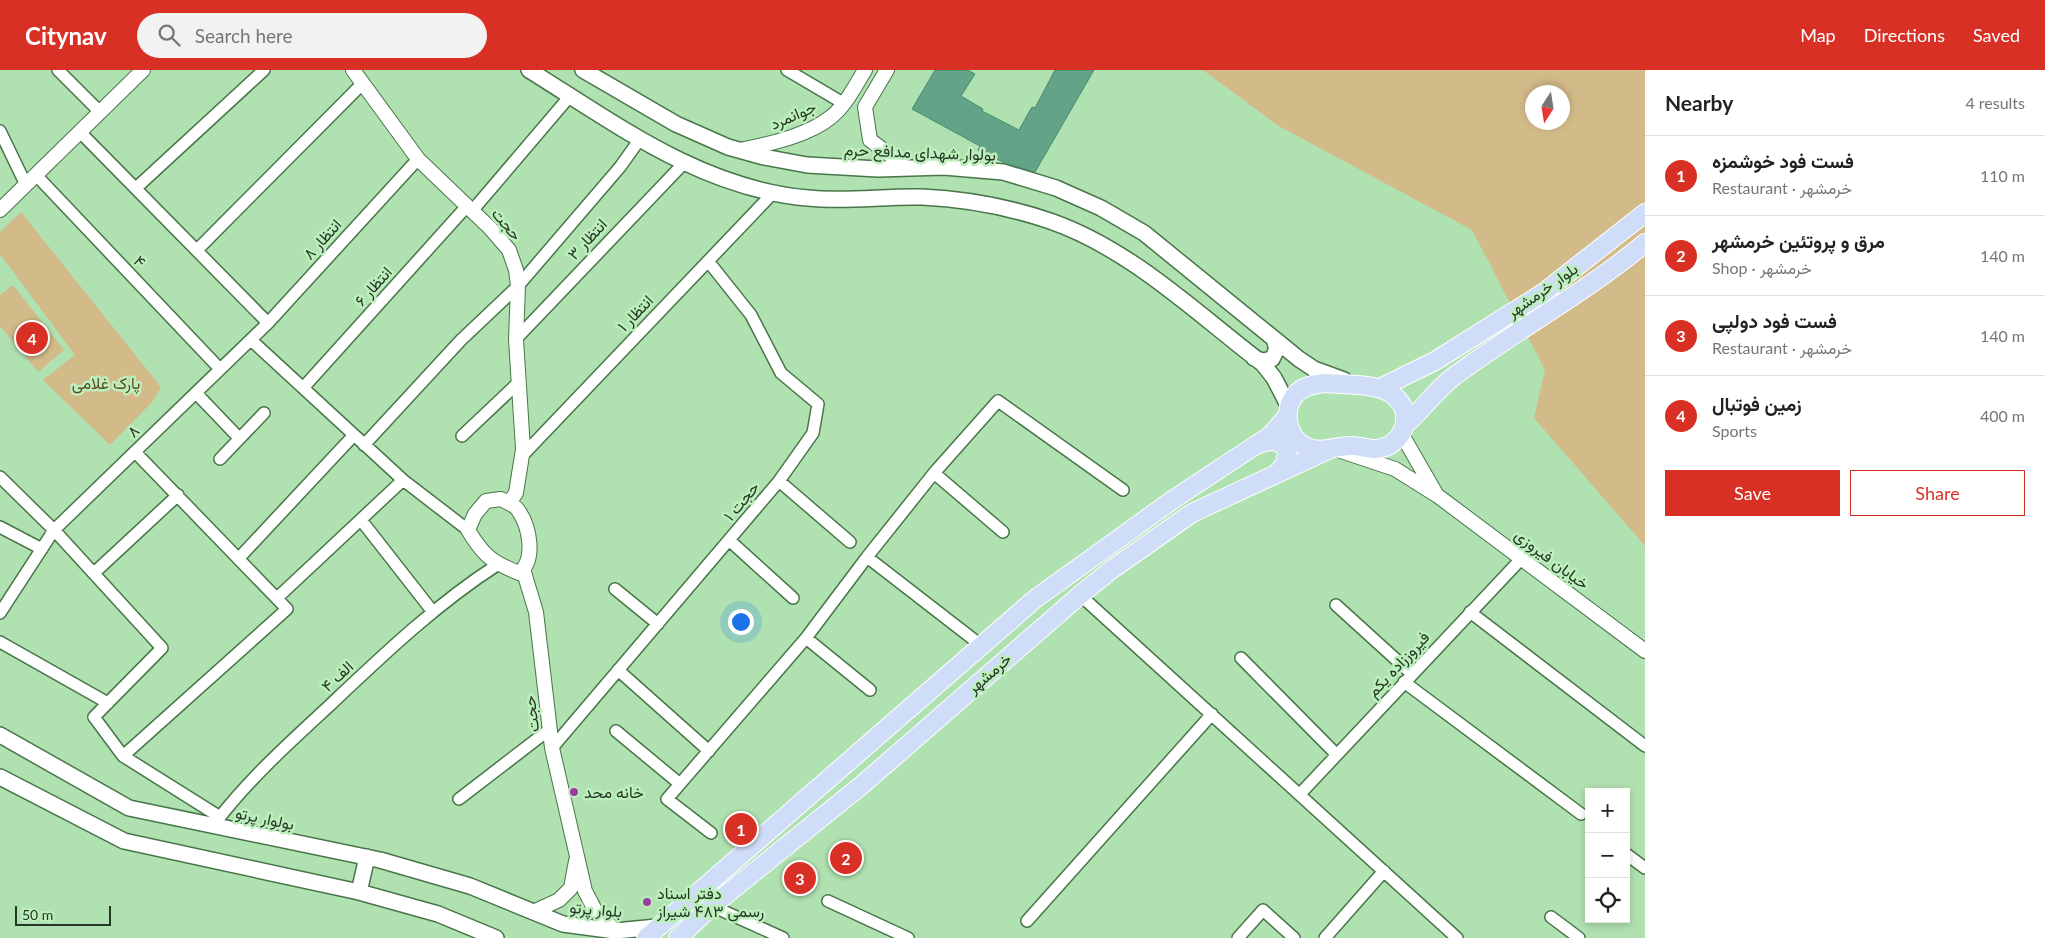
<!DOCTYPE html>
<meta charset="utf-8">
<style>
body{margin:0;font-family:Lato,Vazirmatn,sans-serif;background:#f2f2f2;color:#222}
.controls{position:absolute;right:15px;bottom:15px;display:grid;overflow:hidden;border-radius:0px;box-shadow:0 2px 8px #0003}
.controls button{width:45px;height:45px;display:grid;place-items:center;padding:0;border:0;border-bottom:1px solid #e0e0e0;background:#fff;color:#222;font:25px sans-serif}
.compass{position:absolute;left:1525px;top:15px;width:45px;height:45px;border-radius:50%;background:#fff;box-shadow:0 2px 8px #0003;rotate:192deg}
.scale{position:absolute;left:15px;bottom:12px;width:96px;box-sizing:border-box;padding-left:5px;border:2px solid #253825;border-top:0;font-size:14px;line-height:18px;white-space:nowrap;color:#253825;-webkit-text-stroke:4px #bdefbd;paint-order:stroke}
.you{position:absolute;left:740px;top:551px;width:18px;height:18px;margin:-12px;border:4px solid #fff;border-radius:50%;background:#1a73e8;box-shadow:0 0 0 8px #1a73e833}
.badge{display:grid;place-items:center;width:32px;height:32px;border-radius:50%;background:#d93025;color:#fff;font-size:16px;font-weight:700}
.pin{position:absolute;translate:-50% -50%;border:2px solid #fff;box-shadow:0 1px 5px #0006}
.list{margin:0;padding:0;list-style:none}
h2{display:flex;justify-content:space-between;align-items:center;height:65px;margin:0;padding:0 20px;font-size:21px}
h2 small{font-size:16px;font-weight:400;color:#767676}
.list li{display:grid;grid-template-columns:32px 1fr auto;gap:15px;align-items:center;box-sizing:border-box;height:80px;padding:0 20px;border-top:1px solid #e0e0e0}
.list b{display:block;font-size:19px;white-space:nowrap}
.list p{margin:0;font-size:16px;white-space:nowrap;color:#767676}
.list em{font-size:16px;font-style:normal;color:#767676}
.actions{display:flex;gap:10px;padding:15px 20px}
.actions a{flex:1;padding:11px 0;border:1px solid #d93025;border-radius:0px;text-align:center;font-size:18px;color:#d93025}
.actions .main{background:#d93025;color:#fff}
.icon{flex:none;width:28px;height:28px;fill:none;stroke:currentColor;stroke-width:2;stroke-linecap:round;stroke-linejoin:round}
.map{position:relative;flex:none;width:1645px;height:868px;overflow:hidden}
header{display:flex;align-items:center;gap:30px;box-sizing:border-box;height:70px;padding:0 25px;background:#d93025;color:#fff}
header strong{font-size:24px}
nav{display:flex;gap:28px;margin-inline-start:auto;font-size:18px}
.search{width:350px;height:45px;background:#f2f2f2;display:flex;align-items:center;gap:12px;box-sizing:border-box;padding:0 18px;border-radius:28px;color:#767676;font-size:19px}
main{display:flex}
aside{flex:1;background:#fff}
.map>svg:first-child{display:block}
.green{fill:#d3bb89;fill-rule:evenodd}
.building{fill:#63a488;stroke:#478c70}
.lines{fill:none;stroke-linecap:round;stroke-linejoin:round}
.minor-casing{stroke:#487549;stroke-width:14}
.tertiary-casing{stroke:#487549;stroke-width:16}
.secondary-casing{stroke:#487549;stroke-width:18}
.primary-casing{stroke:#fff;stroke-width:20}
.minor{stroke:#fff;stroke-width:11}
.tertiary{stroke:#fff;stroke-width:14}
.secondary{stroke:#fff;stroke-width:15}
.primary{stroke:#d0ddf8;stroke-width:18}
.poi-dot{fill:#9b3ba2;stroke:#bdefbd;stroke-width:2}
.labels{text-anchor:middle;stroke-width:5;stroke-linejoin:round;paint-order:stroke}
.street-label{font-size:16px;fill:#253825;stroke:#bdefbd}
.park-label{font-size:16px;fill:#5e4a1e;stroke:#bdefbd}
.poi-label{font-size:16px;fill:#253825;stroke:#bdefbd;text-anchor:start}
</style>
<header>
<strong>Citynav</strong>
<div class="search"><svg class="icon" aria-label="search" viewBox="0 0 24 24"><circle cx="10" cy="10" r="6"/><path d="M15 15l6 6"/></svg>Search here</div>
<nav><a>Map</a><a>Directions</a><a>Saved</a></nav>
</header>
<main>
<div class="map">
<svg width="1645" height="868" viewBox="0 0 1645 868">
<rect width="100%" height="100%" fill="#b0e1b0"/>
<path class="green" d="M1203,0H1645V476L1534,348L1545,300L1472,160L1277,55ZM1532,22H1562V52H1532Z
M21,142L161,317L152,332L110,375L43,310L75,285L0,184V162Z
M13,215L64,280L38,302L0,256V225Z"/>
<path class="building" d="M935,0H968L975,4L961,26L983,39L982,41L1019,60L1032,37L1035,38L1055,0H1094L1035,102L1005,93L978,80L980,76L912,39Z"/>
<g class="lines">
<defs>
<path id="minor" d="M58,0L100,42
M787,0L843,33
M0,61L26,115
M80,62L268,253
M36,105L220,299
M136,118L264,0
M472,141L570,26
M197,180L363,13
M516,269L684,93
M251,270L403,410L468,460
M303,318L467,136
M196,323L239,368
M462,366L519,312
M364,375L461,270L518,216L620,97L640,69
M522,386L773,123
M220,389L264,343
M934,403L1003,462
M0,407L54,460L162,578L94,647L123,686L220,747
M779,411L850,472
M361,450L433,542
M0,457L42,479
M729,470L793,528
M867,487L982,576
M239,488L354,365
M94,503L178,425
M615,519L658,554
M1080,525L1457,868
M277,528L403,410
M1336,535L1412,604
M1470,542L1645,676
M0,543L54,460L268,253L418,89
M806,568L870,620
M0,572L108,633
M1241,588L1336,684
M618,600L709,681
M1404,612L1581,744
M616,661L680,714
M552,678L779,411L813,363L818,334L781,303L751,245L708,191
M123,686L287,539L135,382
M1300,724L1522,488
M459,729L550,659
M216,752C249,709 289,673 328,637C382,586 435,535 497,495
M711,763L667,729L806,568L867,487L934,403L998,331L1123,420
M1626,784L1645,798
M828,831L908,868
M712,836L783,868
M1551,847L1579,868
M1027,851L1212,644
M1238,868L1263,840L1294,868
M1325,868L1384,801"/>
<path id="tertiary" d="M353,0L418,89L490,158L509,180L516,200L518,216L516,269L523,379L516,423L509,433
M887,0L865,37L870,70L907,98
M740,80C768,74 808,66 831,47C846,35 855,16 865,0
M0,140L143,0
M1401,363L1435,422
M1338,380L1395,399L1438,426L1645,581
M501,429C506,432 515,435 518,440C530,457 536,490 519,503C491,492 483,485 468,460L475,444L486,431Z
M523,499L536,542L552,678L585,821L595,840L615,861
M533,842L559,830L571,818L576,791"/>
<path id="secondary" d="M529,0C616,54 702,119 808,128C846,132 884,126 922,127C965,129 1009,137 1050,151C1131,179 1196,243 1263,294L1274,308L1289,337
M583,0L676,54L728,77L764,87L807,95L878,99L944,97L1003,102L1056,118L1101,138L1144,163L1299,289L1314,299L1344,310
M1254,288L1263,291L1272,289L1277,279L1274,269
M0,665L129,738L380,790L470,816L563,854L615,861L657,857
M0,707L124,771L359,822L438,844L496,868
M359,822L367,787"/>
<path id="primary" d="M1326,313C1345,315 1378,313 1393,325C1417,343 1403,378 1375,379C1367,379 1360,376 1352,376C1337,375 1322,384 1307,377C1287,369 1282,341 1295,325C1302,316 1315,314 1326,313Z
M1380,318L1435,291L1543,223L1645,143
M1407,353C1423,339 1436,320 1453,307C1516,260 1585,223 1645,173
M1259,374C1271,369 1279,370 1288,380L1285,394L1279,401
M646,868L1035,529L1174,429L1271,365L1288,345
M678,868L712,836L863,714L1080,525L1111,500L1192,443L1328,380"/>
</defs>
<use href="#minor" class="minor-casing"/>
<use href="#tertiary" class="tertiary-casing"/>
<use href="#secondary" class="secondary-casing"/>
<use href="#primary" class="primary-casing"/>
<use href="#minor" class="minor"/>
<use href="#tertiary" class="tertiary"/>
<use href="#secondary" class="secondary"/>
<use href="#primary" class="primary"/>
</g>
<g class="poi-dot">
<circle cx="574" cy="722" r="5"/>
<circle cx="647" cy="832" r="5"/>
</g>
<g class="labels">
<g class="street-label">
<text transform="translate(793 45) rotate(-23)" y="6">جوانمرد</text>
<text transform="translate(920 82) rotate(2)" y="6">بولوار شهدای مدافع حرم</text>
<text transform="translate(507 154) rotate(50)" y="6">حجت</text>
<text transform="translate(322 169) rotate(-48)" y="6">انتظار ۸</text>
<text transform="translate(587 169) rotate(-47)" y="6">انتظار ۳</text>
<text transform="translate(140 191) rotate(46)" y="6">۴</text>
<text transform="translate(373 216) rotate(-48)" y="6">انتظار ۶</text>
<text transform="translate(1542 220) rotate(-35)" y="6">بلوار خرمشهر</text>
<text transform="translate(635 243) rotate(-46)" y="6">انتظار ۱</text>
<text transform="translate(133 361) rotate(-44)" y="6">۸</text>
<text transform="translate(741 431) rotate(-50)" y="6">حجت ۱</text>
<text transform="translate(1552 489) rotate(37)" y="6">خیابان فیروزی</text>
<text transform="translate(1398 594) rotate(-47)" y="6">فیروززاده یکم</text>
<text transform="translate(989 603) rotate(-41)" y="6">خرمشهر</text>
<text transform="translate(337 606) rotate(-43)" y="6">۴ الف</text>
<text transform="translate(531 644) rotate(-97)" y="6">حجت</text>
<text transform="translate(265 748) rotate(12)" y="6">بولوار پرتو</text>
<text transform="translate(596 839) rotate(5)" y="6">بلوار پرتو</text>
</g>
<g class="park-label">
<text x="106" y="319">پارک غلامی</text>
</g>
<g class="poi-label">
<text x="584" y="728">خانه محد</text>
<text x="657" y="829">دفتر اسناد<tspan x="657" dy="18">رسمی ۴۸۳ شیراز</tspan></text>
</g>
</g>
</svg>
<div class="controls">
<button>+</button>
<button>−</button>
<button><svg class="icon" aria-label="locate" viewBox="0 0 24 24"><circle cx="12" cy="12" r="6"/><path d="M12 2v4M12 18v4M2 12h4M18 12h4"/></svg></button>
</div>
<svg class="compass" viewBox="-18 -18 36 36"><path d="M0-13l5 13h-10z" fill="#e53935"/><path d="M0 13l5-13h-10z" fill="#767676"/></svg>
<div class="scale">50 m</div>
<div class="you"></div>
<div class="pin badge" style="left:741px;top:759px">1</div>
<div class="pin badge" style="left:846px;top:788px">2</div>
<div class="pin badge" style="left:800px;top:808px">3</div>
<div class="pin badge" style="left:32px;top:268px">4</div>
</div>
<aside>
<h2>Nearby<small>4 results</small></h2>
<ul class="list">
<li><span class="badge">1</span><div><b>فست فود خوشمزه</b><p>Restaurant · خرمشهر</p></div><em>110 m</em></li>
<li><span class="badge">2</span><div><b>مرق و پروتئین خرمشهر</b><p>Shop · خرمشهر</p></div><em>140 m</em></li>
<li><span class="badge">3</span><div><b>فست فود دولپی</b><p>Restaurant · خرمشهر</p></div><em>140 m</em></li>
<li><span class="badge">4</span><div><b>زمین فوتبال</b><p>Sports</p></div><em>400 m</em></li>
</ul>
<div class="actions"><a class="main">Save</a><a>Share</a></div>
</aside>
</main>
